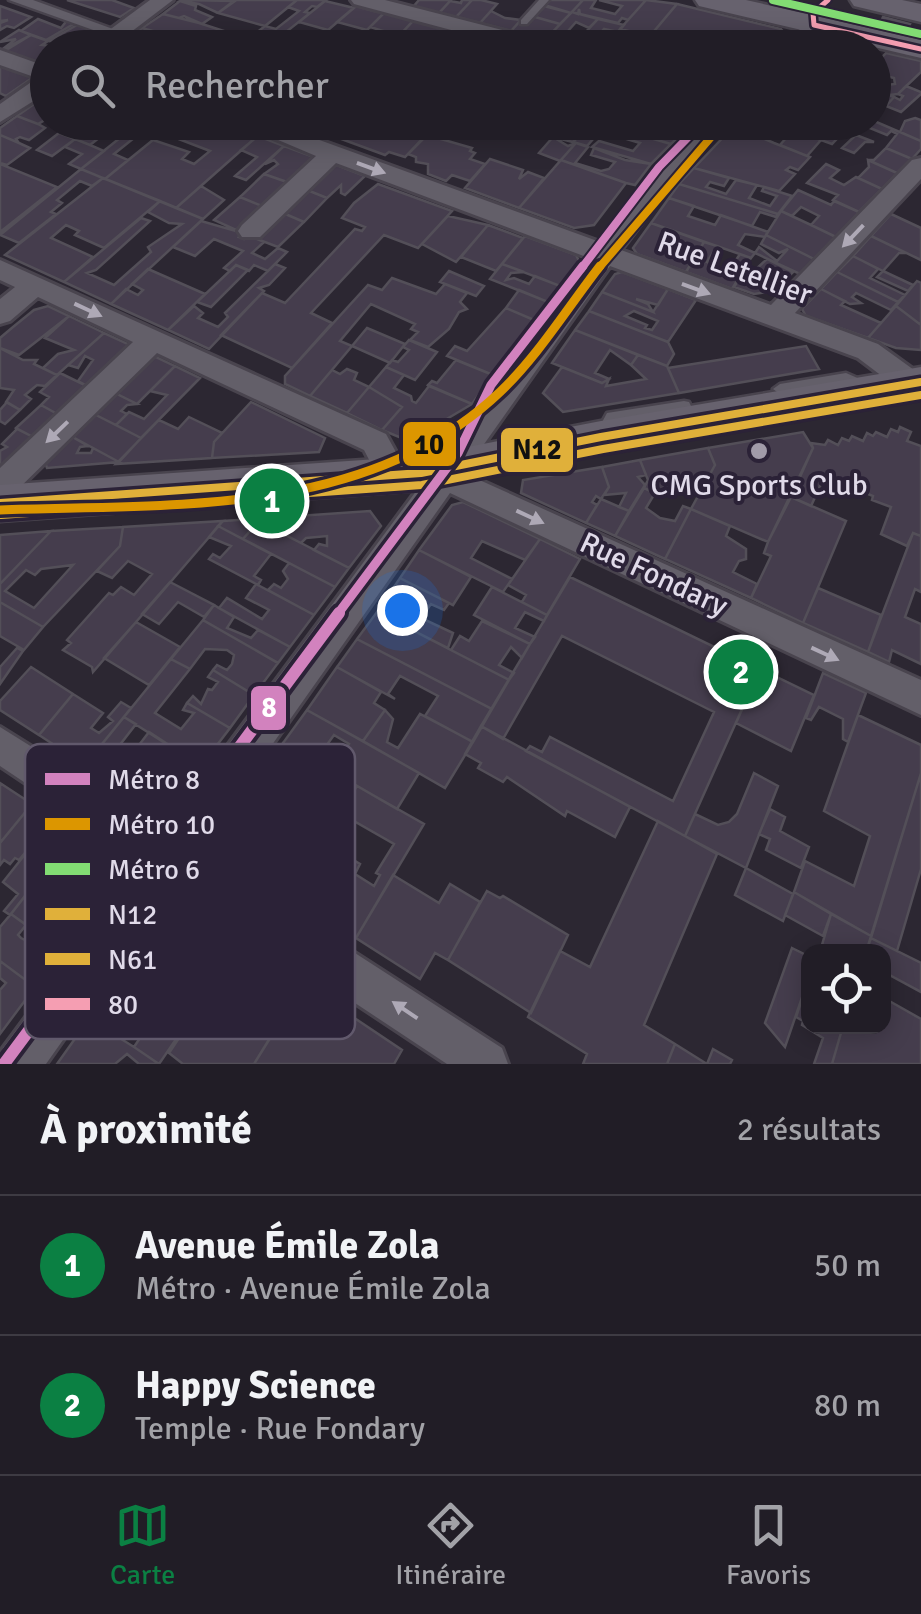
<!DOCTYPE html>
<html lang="fr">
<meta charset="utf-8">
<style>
body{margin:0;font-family:Signika,sans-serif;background:#29262e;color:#f1f3f6}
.controls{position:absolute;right:30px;bottom:30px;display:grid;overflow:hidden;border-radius:20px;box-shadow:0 5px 25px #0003}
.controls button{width:90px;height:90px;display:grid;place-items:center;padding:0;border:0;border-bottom:2px solid #3e3b43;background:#211d26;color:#f1f3f6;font:50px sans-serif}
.you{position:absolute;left:402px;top:610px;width:35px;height:35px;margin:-25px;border:8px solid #fff;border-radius:50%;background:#1a73e8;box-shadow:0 0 0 15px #1a73e833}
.badge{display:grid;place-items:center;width:65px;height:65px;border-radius:50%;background:#0b8043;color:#fff;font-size:32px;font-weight:700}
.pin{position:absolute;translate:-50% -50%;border:5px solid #fff;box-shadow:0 2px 10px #0006}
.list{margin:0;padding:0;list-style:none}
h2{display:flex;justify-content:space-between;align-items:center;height:130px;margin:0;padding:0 40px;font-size:42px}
h2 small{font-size:32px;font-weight:400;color:#a2a2a7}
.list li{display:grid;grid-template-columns:65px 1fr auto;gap:30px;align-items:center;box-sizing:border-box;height:140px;padding:0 40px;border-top:2px solid #3e3b43}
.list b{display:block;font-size:38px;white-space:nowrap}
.list p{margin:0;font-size:32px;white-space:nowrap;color:#a2a2a7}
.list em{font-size:32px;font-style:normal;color:#a2a2a7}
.icon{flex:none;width:55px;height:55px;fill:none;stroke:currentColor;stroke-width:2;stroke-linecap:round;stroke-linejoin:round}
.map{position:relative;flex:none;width:921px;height:1064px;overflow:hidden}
.search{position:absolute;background:#211d26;box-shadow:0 5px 25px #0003;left:30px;right:30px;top:30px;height:110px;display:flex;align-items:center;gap:25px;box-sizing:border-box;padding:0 35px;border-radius:55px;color:#a2a2a7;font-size:38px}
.sheet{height:410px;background:#211d26}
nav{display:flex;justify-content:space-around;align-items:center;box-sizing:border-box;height:140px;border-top:2px solid #3e3b43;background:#211d26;font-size:28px;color:#a2a2a7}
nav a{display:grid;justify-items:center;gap:5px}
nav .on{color:#0b8043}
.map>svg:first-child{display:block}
.building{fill:#453d4d;stroke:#534f58;stroke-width:2.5;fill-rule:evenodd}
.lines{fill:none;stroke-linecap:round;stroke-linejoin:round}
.service-casing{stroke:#49444e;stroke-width:5}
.pedestrian-casing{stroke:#49444e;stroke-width:5}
.minor-casing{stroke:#49444e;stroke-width:6}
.secondary-casing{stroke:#49444e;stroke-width:5}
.service{fill:#635f69;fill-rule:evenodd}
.pedestrian{fill:#635f69;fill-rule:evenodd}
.minor{fill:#635f69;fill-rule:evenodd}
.secondary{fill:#67626e;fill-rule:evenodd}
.bus-1-casing{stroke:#2b2237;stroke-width:15}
.bus-2-casing{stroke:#2b2237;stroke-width:15}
.bus-3-casing{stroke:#2b2237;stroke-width:10}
.bus-1{stroke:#e0b03a;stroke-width:8}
.bus-2{stroke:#e0b03a;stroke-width:8}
.bus-3{stroke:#f59eb2;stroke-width:5}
.metro-1-far2-casing{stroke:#2b2237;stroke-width:12}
.metro-1-far1-casing{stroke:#2b2237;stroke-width:16}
.metro-1-casing{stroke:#2b2237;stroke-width:20}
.metro-2-far1-casing{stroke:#2b2237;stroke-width:12}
.metro-2-casing{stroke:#2b2237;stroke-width:16}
.metro-3-casing{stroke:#2b2237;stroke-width:12}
.metro-1-far2{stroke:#d282be;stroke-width:8}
.metro-1-far1{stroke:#d282be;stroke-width:9}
.metro-1{stroke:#d282be;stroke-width:12}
.metro-2-far1{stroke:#dc9600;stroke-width:8}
.metro-2{stroke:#dc9600;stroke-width:9}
.metro-3{stroke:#82dc73;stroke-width:8}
.oneway{fill:#aea9b6}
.poi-dot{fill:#a19ba9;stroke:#2b2237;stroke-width:4}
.labels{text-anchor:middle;stroke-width:8;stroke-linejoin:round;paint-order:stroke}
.street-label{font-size:30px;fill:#e0dae9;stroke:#2b2237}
.poi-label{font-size:30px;fill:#e0dae9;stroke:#2b2237}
.key{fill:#2b2237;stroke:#61596c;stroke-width:2.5}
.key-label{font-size:28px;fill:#e0dae9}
.line-badge{stroke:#2b2237;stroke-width:4}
.badge-label{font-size:28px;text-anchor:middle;font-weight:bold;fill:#fff}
.pale-badge-label{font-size:28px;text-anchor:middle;font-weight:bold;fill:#111}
</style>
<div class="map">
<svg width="921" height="1064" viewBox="0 0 921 1064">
<rect width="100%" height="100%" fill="#2c2732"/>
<path class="building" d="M67,0H112L134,8L120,17Z
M297,0H326L317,7L312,6L305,12L310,13L281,36L276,35L272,38L277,40L267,48L246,41L265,26L276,29L299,11L288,7Z
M297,0L265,26L218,13L235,0Z
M419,0H451L439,13L413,7Z
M462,0H472L456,17L439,13L450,1L461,3Z
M472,0H481L497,4L480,23L456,17Z
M549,0H583L571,13L544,5Z
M583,0H596L591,8L615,14L622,6L599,0H646L628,20L622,18L618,23L580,14L579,9L578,14L572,12Z
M646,0L677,4L650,36L620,29Z
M180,1L196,6L195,10L212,17L202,24L184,16L179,18L163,14Z
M180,1L182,0L235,1L218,13L199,4Z
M325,1L354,8L328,30L299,22Z
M677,4L781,29L785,34L771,48H665L671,41L650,36Z
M0,6L17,12L31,17L14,28L7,26L0,30V23L8,20L0,21Z
M356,6L374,11L384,13L367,30L337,22Z
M544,6L571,13L560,24L535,17Z
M491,11L505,18L521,20L511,31L480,23Z
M572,12L598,19L589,28L576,22L568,31L583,35L572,47L545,40Z
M384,13L395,16L413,21L399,36L370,27Z
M163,14L199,23L230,33L217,43L188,35L181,39L142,28Z
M535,17L560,24L545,40L511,31L520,21L528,23Z
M883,17L910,24L906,33L878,28Z
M38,19L61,28L68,19L77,22L46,40L21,31Z
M598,19L624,25L618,32L604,29L597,37L611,40L604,48L572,47Z
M413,21L438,27L445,29L428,48L395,40Z
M77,25L101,31L77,48L49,41Z
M142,28L181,39L169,48L139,44L115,48Z
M620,29L640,34L628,48H604L615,35L619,36V42L629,40L616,35Z
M19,30L31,35L0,51L16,39L0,42Z
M324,34L354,42L348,48H308Z
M640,34L650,36L671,41L662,48L634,40Z
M31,35L48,41L42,45L66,48H48L47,67L3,52Z
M437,38H453L493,48H428Z
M886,53L921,61V72L898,94L889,95L894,97L886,106L874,100V91L879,86L895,84L894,78L874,73V65Z
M0,63L32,75V78L6,96L0,93Z
M906,86L921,92V94L901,112L886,106L894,97L900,100L903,96L898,94Z
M37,102L48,106V118L38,124L17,116Z
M17,116L38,124L45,128L29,140L20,137L16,139L19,143L0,135V128Z
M915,118L921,120V141L900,132L905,121Z
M874,121L921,141V149L912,159L886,148L897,134L891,131L887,135L865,126Z
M81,122L95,124L75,139L65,135Z
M109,122L114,126L90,145L75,139L97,122Z
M154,122L114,154L128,160L105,179L81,169L140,122Z
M175,122H217L254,139L176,208L105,179L153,140L189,152L182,159L194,164L210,151L163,133Z
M308,122H438L405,157L389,152L385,155L306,126Z
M590,122H595L671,144L651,164L592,147L599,141L633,151L640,143L600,131L587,146L573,142Z
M595,122H616L648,132L652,128L635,122H658L686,130L671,144Z
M738,122H776L789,128L784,134L770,129L769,140L734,126Z
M819,122H853L832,144L807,135Z
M540,126L578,137L573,142L553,137L535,131Z
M734,126L774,143L810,157L798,170L790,167L786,170L795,174L779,191L694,168Z
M794,129L821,140L807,156L780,145Z
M59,133L75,139L52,156L37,150Z
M0,135L19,143L30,148L7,165L0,163Z
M427,135L472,148L470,151L475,153L470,159L485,164L470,181L452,175L446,181L428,174V164L416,162V157L408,154Z
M856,135L874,142H865L854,153L842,148Z
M258,136L284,146L246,180L235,176L257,157L241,150Z
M553,137L568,146L576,143L560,161L539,153Z
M75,139L90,145L104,151L81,169L69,164L82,154L65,147Z
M576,143L588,147L575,163L601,171L609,169L615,162L591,155L594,148L625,160L651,164L635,185L626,183L561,160Z
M284,146L314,157L287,182L264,174L278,164L274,160L265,164Z
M886,148L912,159L897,173L868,160H874Z
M490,159L523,170L519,179L528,172L544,178L519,208L465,188Z
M561,160L626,183L594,225L574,228L519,208Z
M868,160L897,173L882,189L858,178L869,167Z
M0,164L57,187L0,232Z
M334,164L365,176L345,195L341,193V185L327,198L307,190Z
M826,164L839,170L830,178L844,185L856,177L882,189L859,212L833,200L838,195L807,183Z
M694,168L729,178L724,186L710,182L706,187L726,194L736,180L757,185L749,198L770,206L777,196L762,191L764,187L792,196L778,214L679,184Z
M81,169L103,178L92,186L80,181L57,200L62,203L51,212L56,214L19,243L0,235Z
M264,174L287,182L262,206L240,197Z
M103,178L160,201L104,248L75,235L79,231L66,225L51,238L93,257L64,282L5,255Z
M378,184L452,211L418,248L384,235L311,313L332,323L292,368L221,335L262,293L285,303L355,229L362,231L365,227L342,218L354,203Z
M679,184L778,214L776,217L760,212L752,226L669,198Z
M201,186L224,200L203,219L176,208Z
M307,190L327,198L304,222L283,213Z
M798,190L831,205L834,201L859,212L836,237L811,225L819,216L801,207L792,216L781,211Z
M240,197L262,206L236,230L214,220Z
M669,198L694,206L688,216L715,225L721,215L768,232L765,237L745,234L738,245L755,253L751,258L651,223Z
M160,201L203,219L111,304L64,282L141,218L150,221L96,270L87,273L114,285L151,252L148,247L182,224L169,223L148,212Z
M781,211L811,225L836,237L814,259L766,235Z
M283,213L304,222L278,247L257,239Z
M891,214L921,228V260L871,236Z
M448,216L488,225L456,262L422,244Z
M201,221L243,233L239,237L244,239L249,235L264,242L252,253L265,259L278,248L287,252L268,271L254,265L249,271L236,265L230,271L224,268L243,251L214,239L195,256L173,247Z
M651,223L704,242L686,272L637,254L633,248Z
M488,225L523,238L496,271L461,257Z
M766,235L814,259L800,274L755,253L759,247L777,261L788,249L779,253L761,244Z
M525,236L576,255L579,261L560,286L502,264Z
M871,236L906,253H899L883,271L853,256Z
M704,242L717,246L707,262L728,272L740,254L751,258L732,289L686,272Z
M853,256L878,269L870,278L905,295L898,302L837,272Z
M767,259L793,272L774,291L754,294L734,287L746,268L754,271Z
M275,264L285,268L269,285L259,288L264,291L209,349L168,330L194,306L203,313L198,318L218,327L228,317L225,313Z
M502,264L524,272L511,273L506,280L514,278L529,284L535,276L560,286L548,302L490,279Z
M236,265L248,270L211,307L197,302Z
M148,269L205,294L168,330L111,304L126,289L138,295L143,290L132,284Z
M449,271L484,286L476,296L440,282Z
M883,271L913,285L908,291L877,277Z
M622,272L668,289L658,305L636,299L648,304L653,312L602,292L615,274Z
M837,272L898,302L891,310L856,293L852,297L861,303L850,304L821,289Z
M392,278L436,294L445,284L467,293L460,302L467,309L459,312L449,329L428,347L410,340L418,332L411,329L415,324L371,304L340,341L352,346L310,396L285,384V376L368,285L382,290Z
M917,281L921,283V325L896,306Z
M668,289L696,300L668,342L589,311L602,292L653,312ZM634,311L658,321L652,330L645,328L647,325L625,316Z
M821,289L845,301L841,305L881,323L868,338L806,316L802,309Z
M519,290L548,302L534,320L506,308Z
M48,306L69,316L19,355L0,348V338L13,327L34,310Z
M896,306L921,325V350L896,348L868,338Z
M506,308L534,320L493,375L447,356L455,346L467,351Z
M589,311L668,342L674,354L667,366L575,330Z
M69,316L104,333L57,375L43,368L58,354L74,350L45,338Z
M367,328L405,344L390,363L352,346Z
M575,330L638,355L631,365L610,350L595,373L609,379L602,383L552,363Z
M104,333L128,344L129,351L91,388L78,381L93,360L85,356L78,368L68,365Z
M409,340L437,352L415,380L386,367L392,360L398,362L409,350L403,347Z
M806,346L819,369L679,393L668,368Z
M0,348L23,360H37L34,364L57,375L45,386L37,385L25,395L31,399L20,410L6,402L14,390L0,388Z
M638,355L667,366L679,393L563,412L543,393L562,367L602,383L609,379L606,386L646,379L631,365Z
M156,357L175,366L137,404L113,392L148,358Z
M456,360L493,375L472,404L428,385L432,381L437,383Z
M175,366L200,378L141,438L116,425L129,412L144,419L167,395L150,391Z
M386,367L404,375L394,388L411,396L412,401L416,403L429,386L472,404L418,436L399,437L382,430L402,407L369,387Z
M347,369L357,373L354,380L369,387L347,413L310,396L332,370L340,374Z
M60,373L91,388L61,416L41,405L49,397L40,392Z
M369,387L402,407L382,430L347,413Z
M113,392L137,404L127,405L121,411L127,414L116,425L92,413Z
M7,402L20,410L5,424L0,421V410Z
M251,402L325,438L319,452L212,458L214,442Z
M41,405L61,416L37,439L16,428Z
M92,413L141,438L119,462L69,435Z
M189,417L222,433L214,442L212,458L116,464L159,420L178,429Z
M900,427L911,432L907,441L921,446V536L913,533L907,546L881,534L891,507L872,500L873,496L856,489L852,494L822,482L811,506L791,497L813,448L811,443L825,445L828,440L838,445L842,438L849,441L852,436L863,441L867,433L873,436L876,432L887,437L891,429L898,432Z
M17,429L37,439L0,474V451L7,447L2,444Z
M803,432L813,448L768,542L691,509L715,465L708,448Z
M69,435L88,446L80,447L77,453H91L93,448L119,462L47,468L44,460Z
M708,448L715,465L703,487L692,481L681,483L682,488L655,493L644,488L648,480L640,460Z
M640,460L646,475L638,477L645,485L629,511L619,507L626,493L604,495L609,487L602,467Z
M602,467L609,487L601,499L596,496L592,502L597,505L586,523L521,493L523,480Z
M644,488L655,493L646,508L660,518L675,521L683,506L691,509L665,559L615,536Z
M791,497L846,521L803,623L751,598L771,556L764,553L768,542Z
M601,499L629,511L615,536L586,523Z
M463,502L540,539L525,560L482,541L471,558L512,579L503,592L419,550L452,505Z
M691,509L730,526L726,536L746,549V559L739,561L733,572L757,584L751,598L665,559Z
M370,511L381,526L349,568L314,550L319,544L327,546V536L306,538L301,543L254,519Z
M254,519L259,521L243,539L218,526L223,521Z
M223,521L93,672L92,667L63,650L71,643L67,640L109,593L113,595L121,587L134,595L152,574L128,561L112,578L97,571L120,546L123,527Z
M259,521L301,543L349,568L335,587L243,539Z
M218,526L271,554L254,576L261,580L258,585L209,559L213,554L220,558L231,546L209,537Z
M123,527L120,546L43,627L0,602V584L51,531ZM73,565L34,608L5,591L26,570L35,575L41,569Z
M51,531L0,584V535Z
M913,533L921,536V592L915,589L905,617L921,624V664L892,650L889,662L868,652Z
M540,539L580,559L547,615L522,602L526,595L508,585Z
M419,550L471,577L453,605L400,578Z
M289,563L335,587L314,615L268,590L274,584L281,588L288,579L283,571Z
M570,577L760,669L685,836L526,751L530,746L542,752L550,737L673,801L714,712L562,636L503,739L481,726Z
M400,578L449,603L444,610L431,604L421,618L453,633L448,648L377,612Z
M170,582L214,605L204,617L178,602L159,624L142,614Z
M256,584L314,615L290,647L219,608L227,598L262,619L269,610L246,598Z
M492,587L547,615L544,621L525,612L515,628L535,637L530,644L474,615Z
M818,588L881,615L868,652L803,623Z
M0,602L43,627L24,650L0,636Z
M214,605L234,617L227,628L251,638L258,630L290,647L278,663L203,620Z
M377,612L509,680L492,709L357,639Z
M203,620L278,663L254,695L213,670L217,665L227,670L232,664L234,655L227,650L205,649L190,669L171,659Z
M482,621L530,644L522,658L511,647L499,665L514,673L509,680L451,650L460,636L469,641Z
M136,622L180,647L149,685L104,658Z
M357,639L492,709L473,742L425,716L438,696L400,676L388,694L395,699L337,667Z
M17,648L23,651L0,684V667Z
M171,659L190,669L155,713L181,729L194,713L183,710L187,703L230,728L201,766L124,717Z
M31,667L73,694L39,735L0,710V701Z
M337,667L381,692L374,703L385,710L363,741L307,710Z
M760,669L814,695L791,751L736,723Z
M213,670L254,695L230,728L187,703L193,696L201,704L208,689L212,690L218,682L208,677Z
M823,673L866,693L848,742L843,739V719L819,707L811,720L806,718Z
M73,694L103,713L91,728L99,733L113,721L108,717L121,702L131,708L85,765L39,735Z
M307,710L419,773L397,809L283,743ZM334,735L349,744L337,762L321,753Z
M385,710L393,719L387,742L398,748L420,714L473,742L445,788L363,741Z
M858,715L921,745V773L871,936L794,892L805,861L854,886L870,836L824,811Z
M124,717L136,724L119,746L152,765L156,760L139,745L149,732L201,766L171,806L157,810L85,765Z
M481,726L630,807L615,837L567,811L565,816L507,777L503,782L478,768L481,763L465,754Z
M283,743L357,786L335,820L261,774Z
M754,773L778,786L746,868L685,836L695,814L718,825L729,822L737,814Z
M921,773V869L897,951L871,938Z
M0,783L32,804L0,843Z
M357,786L424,824L356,938L252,871L270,844L278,850L289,834L332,860L337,850L360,864L355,874L374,886L380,875L376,873L394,844L340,813Z
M32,804L54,818L19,860L15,858L10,864L4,860L0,865V843Z
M770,809L785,817L780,831L809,847L801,868L766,850L770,839L759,834Z
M54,818L75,832L10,915L4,911L18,894L3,882Z
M658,821L717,854L644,1025L675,1044L667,1064H583L587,1054L528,1017L560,951L590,967Z
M95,845L119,861L121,874L63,951L11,914L36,882L49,890L70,863L77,867Z
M746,868L793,894L783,921L735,895Z
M393,875L439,903L450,884L480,902L448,960L435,953L420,979L356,938Z
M487,891L500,898L503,896L568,935L531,1013L448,960Z
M794,892L831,914L823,936L785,915Z
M182,903L242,943L159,1064L134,1047L170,993L154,982L117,1036L89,1019L167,907Z
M11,914L26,925L18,935L21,938L27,941L35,932L63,951L35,987L0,961V927Z
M831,914L871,936L866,952H834L822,945Z
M871,938L921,963V992L884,972V952H866Z
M792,948L808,956V980L785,1047L765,1023Z
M0,961L35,987L0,1034V990L6,983L0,978Z
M272,963L304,984L254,1064H183L169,1053L227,966L258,985Z
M807,984L808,1026H843L832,1064H814L823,1038L802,1025L803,1021L796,1017Z
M884,998L921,1019V1064H832L843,1026H884Z
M335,1005L402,1050L394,1064H254L289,1007L320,1029Z
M89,1019L134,1047L159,1064H139L127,1054L115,1064H57Z
M675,1044L707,1064H708H667Z
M713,1049L732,1060L730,1064H707Z"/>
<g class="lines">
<defs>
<path id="service" d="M539,0H549L527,24H521V20Z
M846,373L869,383L871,387L869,391L864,392L845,383L780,394L773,389L780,384Z
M684,401L689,402L691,406L689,410L616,422L606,441H596L594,437L607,413Z"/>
<path id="pedestrian" d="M9,0H33L124,33L110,36Z"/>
<path id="minor" d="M150,0H173L110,48H85Z
M351,0H385L553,43L555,48H518L354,4Z
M814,19L824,25L805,48H783L807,21Z
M0,50L48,67V92L0,122V104L37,78L0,65Z
M236,122H270L600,242L659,166L703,122H728L677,176L621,250L771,305L912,160L921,158V179L795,313L878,344L921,375V392H903L858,358L610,266L470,464L475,478L921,680V715L450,493L197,851L502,1048L508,1064H447L174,883L46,1064H0L3,1048L142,861L0,766V727L165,830L589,258L336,163L260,237H242L238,231L242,225L316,156Z
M0,260L386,434L409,476L404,485L393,488L382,485L364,450L157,353L11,496L0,500V468L133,342L38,297L10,321L0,324V299L15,287L0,280Z"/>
<path id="secondary" d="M695,0H746L921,40V58L699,6Z
M850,0H902L921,4V22L854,6Z
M921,367V397L601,453L421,490L0,521V485L421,456L601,421Z"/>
</defs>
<use href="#service" class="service-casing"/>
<use href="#pedestrian" class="pedestrian-casing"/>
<use href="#minor" class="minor-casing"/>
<use href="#secondary" class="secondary-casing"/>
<use href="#service" class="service"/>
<use href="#pedestrian" class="pedestrian"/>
<use href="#minor" class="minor"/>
<use href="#secondary" class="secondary"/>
<defs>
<path id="bus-1" d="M0,503L421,473L601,437L921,382"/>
<path id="bus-2" d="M1,515L422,485L603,449L921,395"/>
<path id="bus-3" d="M828,0L813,13L814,25L921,49"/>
</defs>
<use href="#bus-1" class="bus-1-casing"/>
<use href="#bus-2" class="bus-2-casing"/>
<use href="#bus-3" class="bus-3-casing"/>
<use href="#bus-1" class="bus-1"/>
<use href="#bus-2" class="bus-2"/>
<use href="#bus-3" class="bus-3"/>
<defs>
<path id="metro-1-far2" d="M581,269L659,167L703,122"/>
<path id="metro-1-far1" d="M337,615L458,453L491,385L583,266"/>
<path id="metro-1" d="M4,1064L339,613"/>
<path id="metro-2-far1" d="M598,269L724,122"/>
<path id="metro-2" d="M0,510C170,504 368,518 500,392C538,356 568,307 600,266"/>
<path id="metro-3" d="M773,0L921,34"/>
</defs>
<use href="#metro-1-far2" class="metro-1-far2-casing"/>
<use href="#metro-1-far1" class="metro-1-far1-casing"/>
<use href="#metro-1" class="metro-1-casing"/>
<use href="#metro-2-far1" class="metro-2-far1-casing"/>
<use href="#metro-2" class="metro-2-casing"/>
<use href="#metro-3" class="metro-3-casing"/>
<use href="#metro-1-far2" class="metro-1-far2"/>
<use href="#metro-1-far1" class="metro-1-far1"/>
<use href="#metro-1" class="metro-1"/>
<use href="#metro-2-far1" class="metro-2-far1"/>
<use href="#metro-2" class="metro-2"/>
<use href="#metro-3" class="metro-3"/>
</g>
<defs><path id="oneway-solid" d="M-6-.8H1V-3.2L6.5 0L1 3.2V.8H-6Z" transform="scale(2.5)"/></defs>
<g class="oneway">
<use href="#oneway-solid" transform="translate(371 168) rotate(20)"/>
<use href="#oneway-solid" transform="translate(853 236) rotate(134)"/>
<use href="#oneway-solid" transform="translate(696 289) rotate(20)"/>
<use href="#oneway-solid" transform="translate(88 310) rotate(25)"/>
<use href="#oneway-solid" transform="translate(57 432) rotate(136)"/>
<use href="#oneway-solid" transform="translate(530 517) rotate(25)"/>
<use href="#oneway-solid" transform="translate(825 654) rotate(25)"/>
<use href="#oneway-solid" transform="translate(405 1010) rotate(-146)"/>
</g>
<circle class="poi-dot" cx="759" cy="451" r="10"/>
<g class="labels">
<g class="street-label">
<text transform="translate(735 268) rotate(20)" y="10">Rue Letellier</text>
<text transform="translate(654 574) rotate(25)" y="10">Rue Fondary</text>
</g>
<g class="poi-label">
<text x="759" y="495">CMG Sports Club</text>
</g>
</g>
<rect x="25" y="744" width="330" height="295" rx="15" class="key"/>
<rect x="45" y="773" width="45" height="12" fill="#d282be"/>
<rect x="45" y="818" width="45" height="12" fill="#dc9600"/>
<rect x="45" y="863" width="45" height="12" fill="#82dc73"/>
<rect x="45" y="908" width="45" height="12" fill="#e0b03a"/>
<rect x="45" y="953" width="45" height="12" fill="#e0b03a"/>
<rect x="45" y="998" width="45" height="12" fill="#f59eb2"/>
<g class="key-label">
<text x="108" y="789">Métro 8</text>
<text x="108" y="834">Métro 10</text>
<text x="108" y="879">Métro 6</text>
<text x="108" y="924">N12</text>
<text x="108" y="969">N61</text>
<text x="108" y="1014">80</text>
</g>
<g class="line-badge">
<rect x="401" y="420" width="57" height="48" rx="10" fill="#dc9600"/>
<rect x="499" y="426" width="76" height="48" rx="10" fill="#e0b03a"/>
<rect x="249" y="684" width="39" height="48" rx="10" fill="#d282be"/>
</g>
<g class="badge-label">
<text x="269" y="717">8</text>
</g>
<g class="pale-badge-label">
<text x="429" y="454">10</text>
<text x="537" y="459">N12</text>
</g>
</svg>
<div class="controls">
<button><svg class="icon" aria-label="locate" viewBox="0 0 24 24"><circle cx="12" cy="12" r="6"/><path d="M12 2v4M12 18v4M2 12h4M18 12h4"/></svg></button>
</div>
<div class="you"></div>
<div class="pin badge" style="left:272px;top:501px">1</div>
<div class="pin badge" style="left:741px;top:672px">2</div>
<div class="search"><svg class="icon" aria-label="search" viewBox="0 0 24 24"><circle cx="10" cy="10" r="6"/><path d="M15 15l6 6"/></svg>Rechercher</div>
</div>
<section class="sheet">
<h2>À proximité<small>2 résultats</small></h2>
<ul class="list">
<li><span class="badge">1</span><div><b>Avenue Émile Zola</b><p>Métro · Avenue Émile Zola</p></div><em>50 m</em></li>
<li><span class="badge">2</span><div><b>Happy Science</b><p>Temple · Rue Fondary</p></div><em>80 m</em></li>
</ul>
</section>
<nav>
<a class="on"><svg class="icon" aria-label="map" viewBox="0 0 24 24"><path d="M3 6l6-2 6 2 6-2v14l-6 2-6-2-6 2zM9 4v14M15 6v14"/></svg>Carte</a>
<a><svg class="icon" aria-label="directions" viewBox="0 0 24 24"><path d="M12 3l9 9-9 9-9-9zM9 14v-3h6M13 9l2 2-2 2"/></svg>Itinéraire</a>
<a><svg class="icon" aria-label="saved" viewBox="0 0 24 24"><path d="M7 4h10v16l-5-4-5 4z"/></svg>Favoris</a>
</nav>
